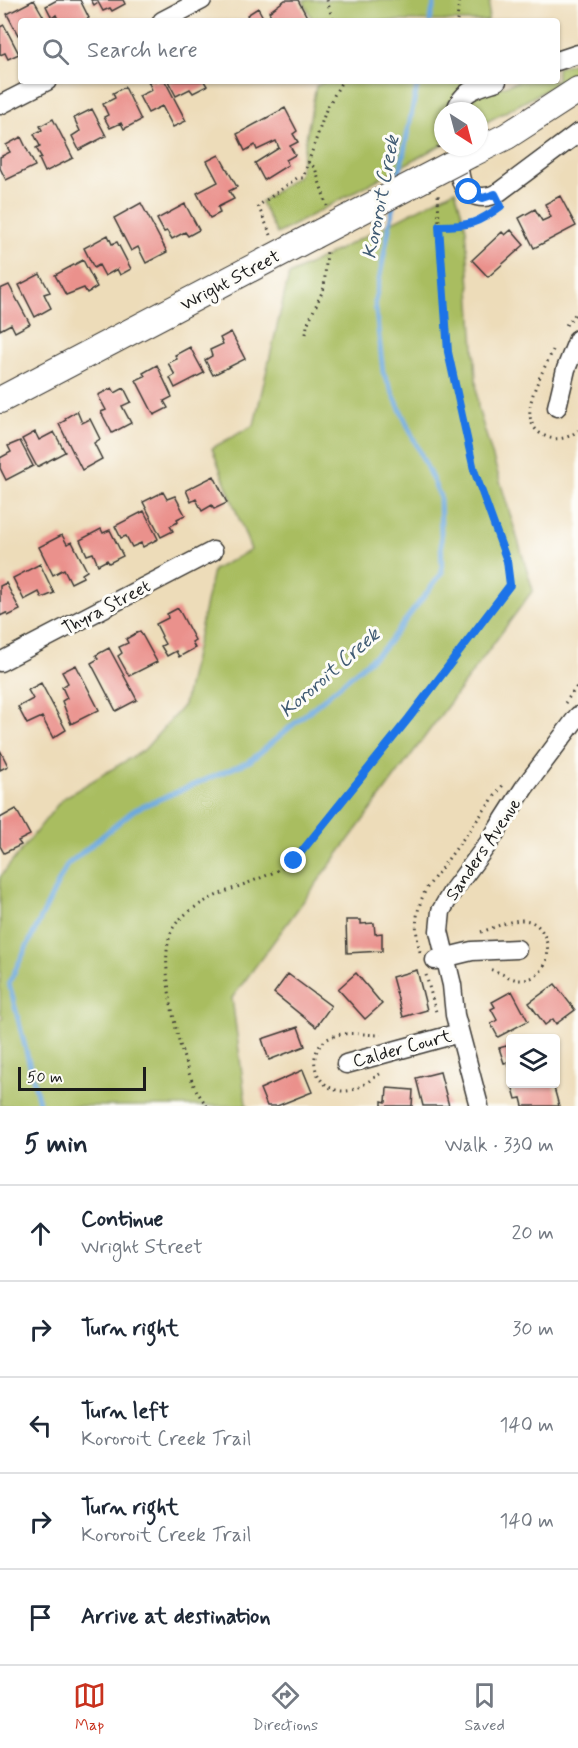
<!DOCTYPE html>
<meta charset="utf-8">
<style>
body{margin:0;font-family:Mynerve,sans-serif;background:#f6f6f7;color:#1f2937}
.controls{position:absolute;right:18px;bottom:18px;display:grid;overflow:hidden;border-radius:6px;box-shadow:0 2px 4px #0004}
.controls button{width:54px;height:54px;display:grid;place-items:center;padding:0;border:0;border-bottom:2px solid #e0e1e3;background:#fff;color:#1f2937;font:30px sans-serif}
.compass{position:absolute;left:434px;top:102px;width:54px;height:54px;border-radius:50%;background:#fff;box-shadow:0 2px 4px #0004;rotate:144deg}
.scale{position:absolute;left:18px;bottom:15px;width:128px;box-sizing:border-box;padding-left:6px;border:3px solid #1c1c1c;border-top:0;font-size:16px;line-height:21px;white-space:nowrap;color:#1c1c1c;-webkit-text-stroke:4px #fdfcf7;paint-order:stroke}
.stop{position:absolute;width:18px;height:18px;margin:-14px;border:4px solid #1a73e8;border-radius:50%;background:#fff}
.stop.end{background:#1a73e8;border-color:#fff;box-shadow:0 2px 6px #0008}
.list{margin:0;padding:0;list-style:none}
h2{display:flex;justify-content:space-between;align-items:center;height:78px;margin:0;padding:0 24px;font-size:26px}
h2 small{font-size:20px;font-weight:400;color:#747a83}
.list li{display:grid;grid-template-columns:39px 1fr auto;gap:18px;align-items:center;box-sizing:border-box;height:96px;padding:0 24px;border-top:2px solid #e0e1e3}
.list b{display:block;font-size:22px;white-space:nowrap}
.list p{margin:0;font-size:20px;white-space:nowrap;color:#747a83}
.list em{font-size:20px;font-style:normal;color:#747a83}
.icon{flex:none;width:33px;height:33px;fill:none;stroke:currentColor;stroke-width:2;stroke-linecap:round;stroke-linejoin:round}
.map{position:relative;flex:none;width:578px;height:1106px;overflow:hidden}
.search{position:absolute;background:#fff;box-shadow:0 2px 4px #0004;left:18px;right:18px;top:18px;height:66px;display:flex;align-items:center;gap:15px;box-sizing:border-box;padding:0 21px;border-radius:6px;color:#747a83;font-size:22px}
.sheet{height:558px;background:#fff}
nav{display:flex;justify-content:space-around;align-items:center;box-sizing:border-box;height:84px;border-top:2px solid #e0e1e3;background:#fff;font-size:16px;color:#747a83}
nav a{display:grid;justify-items:center;gap:3px}
nav .on{color:#c8321e}
.map>svg:first-child{display:block}
.green{fill:#a9bd61;stroke:#626c3e;stroke-width:1.5}
.lines{fill:none;stroke-linecap:round;stroke-linejoin:round}
.stream{stroke:#6ca9de;stroke-width:5}
.building{fill:#ea918c}
.street-casing{stroke:#3b3934;stroke-width:21}
.secondary-casing{stroke:#3b3934;stroke-width:28}
.path{stroke:#3b3934;stroke-width:3;stroke-dasharray:1.5 4.5;stroke-linecap:butt}
.street{stroke:#fff;stroke-width:18}
.secondary{stroke:#fff;stroke-width:26}
.secondary-bridge-casing{stroke:#3b3934;stroke-width:28;stroke-linecap:butt}
.secondary-bridge{stroke:#fff;stroke-width:26}
.route{stroke:#1a73e8;stroke-width:8}
.labels{text-anchor:middle;stroke-width:6;stroke-linejoin:round;paint-order:stroke}
.street-label{font-size:18px;fill:#1c1c1c;stroke:#fdfcf7}
.water-label{font-size:20px;font-style:italic;fill:#405b73;stroke:#fdfcf7}
</style>
<div class="map">
<svg width="578" height="1106" viewBox="0 0 578 1106">
<rect width="100%" height="100%" fill="#fdfcf7"/>
<filter id="ink" filterUnits="userSpaceOnUse"><feTurbulence type="fractalNoise" baseFrequency=".0167" numOctaves="2"/><feDisplacementMap in="SourceGraphic" scale="12" xChannelSelector="R" yChannelSelector="G"/><feConvolveMatrix kernelMatrix="1 2 1 2 8 2 1 2 1" color-interpolation-filters="sRGB"/></filter>
<filter id="wash" filterUnits="userSpaceOnUse"><feTurbulence type="fractalNoise" baseFrequency=".008" numOctaves="4" result="noise"/><feDisplacementMap in="SourceGraphic" scale="24" xChannelSelector="R" yChannelSelector="G"/><feGaussianBlur stdDeviation="1.35" result="paint"/><feColorMatrix in="noise" values="0 0 0 0 0 0 0 0 0 0 0 0 0 0 0 0 0 1.4 0 .05"/><feComposite in="paint" operator="in"/></filter>
<g filter="url(#wash)">
<rect width="100%" height="100%" fill="#eddcb9"/>
<path class="green" d="M303,0H490L488,21H313Z
M578,61V73L479,126V111H443V144L277,234L261,202L299,175L316,86L326,81H483L482,94L519,81H557V68Z
M455,190L466,228L478,408L533,590L232,998L246,1104L248,1106H0V1020L3,1018L0,1012V877L62,799L144,750L184,705L213,570L251,550L212,448L254,425L289,275Z"/>
<g class="lines">
<path class="stream" d="M430,21L435,0
M398,181L418,81
M40,1106L9,983L67,865L134,810L250,761L384,648L442,573L440,496L383,372L375,302L394,202"/>
</g>
<g id="blocks">
<path class="building" d="M34,0L46,21H21V33L18,35L7,14Z
M57,0H80L89,18L83,21H59L56,15L52,18L46,6Z
M91,0H123L125,4L112,11L110,8L103,11L98,2L94,5Z
M285,0H298L307,17L300,21H274L269,12Z
M258,8L265,21H250L247,15Z
M4,25L19,54L8,59L5,53L0,55V27Z
M148,81H165L186,121L173,127L162,106L148,113L139,96L152,90Z
M168,81H204L207,86L193,93L190,89L176,96Z
M125,87L141,120L124,129L121,123L110,128L104,117L108,115L103,104L115,98L113,93Z
M285,108L297,131L293,134L298,142L290,146L295,155L286,160L288,165L264,180L255,163L279,148L276,141L257,150L255,145L245,151L237,134Z
M92,109L106,136L79,150L72,136L80,131L74,118Z
M53,119L73,158L45,172L39,159L42,158L36,148L40,146L34,134L42,130L40,126Z
M21,137L35,166L6,180L0,168V157L10,152L6,145Z
M219,155L237,187L229,191L234,199L218,207L220,213L210,218L197,193L218,182L207,161Z
M560,196L576,226L534,248L519,218L535,209L542,221L551,217L545,204Z
M141,203L167,252L146,263L138,247L131,251L114,218Z
M185,204L199,230L188,236L185,232L172,239L167,231L164,232L157,219Z
M511,230L524,245L488,277L472,260L502,232L505,235Z
M108,235L112,244L117,242L131,269L120,275L117,269L105,276L99,265L94,268L84,248Z
M83,260L97,287L87,293L84,288L66,295L55,275Z
M40,274L50,292L44,294L51,308L35,317L19,285Z
M9,285L30,324L15,332L11,324L0,330V289Z
M231,332L245,359L213,375L205,360L212,356L210,350L223,344L220,338Z
M190,347L204,373L175,388L170,378L175,375L168,363L177,359L175,355Z
M157,365L172,397L164,401L168,408L154,415L136,380L145,376L143,373Z
M112,388L115,393L124,388L131,402L122,406L131,423L112,433L101,412L106,410L98,395Z
M77,411L82,423L90,419L100,439L94,443L102,459L82,470L59,424L66,420L65,418Z
M35,432L39,440L54,432L65,452L37,467L22,439Z
M20,441L33,466L6,480L0,468V458L11,452L8,446Z
M214,476L227,503L214,509L212,505L202,511L196,499L191,502L186,490Z
M163,492L167,499L175,496L185,515L177,519L178,522L170,526L173,531L161,537L143,502Z
M144,511L158,539L143,547L141,543L132,547L126,536L121,538L115,526Z
M101,529L103,533L110,530L123,556L109,563L107,560L98,565L93,553L87,555L80,540Z
M62,535L67,544L72,542L87,571L82,574L83,577L71,583L64,569L53,575L39,547Z
M40,564L54,593L42,598L39,592L24,600L13,578Z
M6,583L20,610L8,616L6,613L0,616V586Z
M178,608L195,640L192,642L195,648L179,657L176,651L167,656L161,646L165,644L161,637L162,636L156,624L168,618L167,614Z
M140,631L157,662L129,676L118,656L122,653L119,647L128,643L126,639Z
M109,648L137,700L116,711L91,663L98,659L96,655Z
M76,665L99,710L71,724L62,701L67,698L62,687L68,683L62,672Z
M41,683L66,730L53,738L42,717L27,724L18,707L33,699L28,690Z
M0,750L8,766L0,770Z
M16,809L30,835L18,841L21,845L4,853L0,846V818Z
M346,920H361V924L374,923L375,934L382,933V951L347,953Z
M417,970L427,1010L403,1017L392,977Z
M356,973L382,1004L365,1019L338,989Z
M288,974L331,1006L316,1027L274,993Z
M555,984L575,1010L556,1024L553,1019L545,1025L529,1003Z
M512,991L528,1021L498,1037L491,1024L497,1020L491,1009L495,1007L492,1002Z
M298,1027L305,1046L269,1060L262,1039Z
M510,1045V1069L508,1062L504,1063L499,1048Z
M303,1070L312,1092L277,1106H267L260,1089Z
M440,1072L449,1106H423L416,1078Z
M518,1084H553L559,1106H523L521,1098L516,1099L512,1085Z
M387,1088L413,1090L412,1106H382V1101L386,1102Z"/>
</g>
</g>
<g filter="url(#ink)">
<use href="#blocks" fill-opacity="0" stroke="#3b3934" stroke-width="1.5"/>
<g class="lines">
<defs>
<path id="street" d="M162,21L202,0
M557,61L578,54
M0,105L47,81
M456,111C461,90 479,87 497,81
M458,151C459,160 458,171 461,180C466,198 485,201 499,192L578,133
M557,407L566,369L578,339
M0,662L213,551
M435,960L472,951L517,949
M346,1064L459,1033
M479,1106L455,1015L452,985L439,931L441,911L452,892L490,841L524,788L578,716"/>
<path id="secondary" d="M471,154L507,136L578,90
M0,400L313,236"/>
</defs>
<use href="#street" class="street-casing"/>
<use href="#secondary" class="secondary-casing"/>
<path class="path" d="M327,0L333,21
M457,21L459,0
M438,148L440,118
M308,162L315,168L327,206
M439,226C458,226 474,226 491,214
M271,235L258,206L297,178H303L326,110L342,81
M566,325L578,311
M306,334L307,325L324,288L327,251
M553,350C543,373 510,422 547,437C558,441 570,438 578,430
M565,703L578,685
M481,932C493,928 508,921 521,920C552,918 560,976 523,980C511,981 500,971 488,969
M420,952C414,926 415,913 426,889L503,785
M426,975L436,1012
M380,1074C371,1079 362,1087 352,1090C317,1099 298,1049 334,1036C348,1031 367,1035 381,1035
M207,1106C202,1099 196,1091 193,1083C179,1052 160,971 169,939C171,928 178,920 187,913C219,888 261,883 294,861L409,718L510,585L507,561L474,470L448,352L439,226L438,193"/>
<use href="#street" class="street"/>
<use href="#secondary" class="secondary"/>
<defs>
<path id="secondary-bridge" d="M313,236L471,154"/>
</defs>
<use href="#secondary-bridge" class="secondary-bridge-casing"/>
<use href="#secondary-bridge" class="secondary-bridge"/>
</g>
</g>
<g class="lines" filter="url(#ink)">
<path class="route" d="M294,861L409,718L510,585L507,561L474,470L448,352L439,226C469,226 477,224 501,206L495,194L483,198L469,192"/>
</g>
<g class="labels">
<g class="street-label">
<text transform="translate(230 280) rotate(-28)" y="6">Wright Street</text>
<text transform="translate(106 607) rotate(-28)" y="6">Thyra Street</text>
<text transform="translate(483 849) rotate(-56)" y="6">Sanders Avenue</text>
<text transform="translate(402 1048) rotate(-15)" y="6">Calder Court</text>
</g>
<g class="water-label">
<text transform="translate(380 197) rotate(-79)" y="7">Kororoit Creek</text>
<text transform="translate(329 672) rotate(-41)" y="7">Kororoit Creek</text>
</g>
</g>
</svg>
<div class="controls">
<button><svg class="icon" aria-label="layers" viewBox="0 0 24 24"><path d="M12 4l9 5-9 5-9-5zM3 14l9 5 9-5"/></svg></button>
</div>
<svg class="compass" viewBox="-18 -18 36 36"><path d="M0-13l5 13h-10z" fill="#e53935"/><path d="M0 13l5-13h-10z" fill="#747a83"/></svg>
<div class="scale">50 m</div>
<div class="stop" style="left:469px;top:192px"></div>
<div class="stop end" style="left:294px;top:861px"></div>
<div class="search"><svg class="icon" aria-label="search" viewBox="0 0 24 24"><circle cx="10" cy="10" r="6"/><path d="M15 15l6 6"/></svg>Search here</div>
</div>
<section class="sheet">
<h2>5 min<small>Walk · 330 m</small></h2>
<ul class="list">
<li><svg class="icon" aria-label="ahead" viewBox="0 0 24 24"><path d="M12 20V5M6 11l6-6 6 6"/></svg><div><b>Continue</b><p>Wright Street</p></div><em>20 m</em></li>
<li><svg class="icon" aria-label="right" viewBox="0 0 24 24"><path d="M7 20v-9h11M14 6l5 5-5 5"/></svg><div><b>Turn right</b></div><em>30 m</em></li>
<li><svg class="icon" aria-label="left" viewBox="0 0 24 24"><path d="M17 20v-9H6M10 6l-5 5 5 5"/></svg><div><b>Turn left</b><p>Kororoit Creek Trail</p></div><em>140 m</em></li>
<li><svg class="icon" aria-label="right" viewBox="0 0 24 24"><path d="M7 20v-9h11M14 6l5 5-5 5"/></svg><div><b>Turn right</b><p>Kororoit Creek Trail</p></div><em>140 m</em></li>
<li><svg class="icon" aria-label="arrive" viewBox="0 0 24 24"><path d="M6 21V4h12l-3 4 3 4H6"/></svg><div><b>Arrive at destination</b></div></li>
</ul>
</section>
<nav>
<a class="on"><svg class="icon" aria-label="map" viewBox="0 0 24 24"><path d="M3 6l6-2 6 2 6-2v14l-6 2-6-2-6 2zM9 4v14M15 6v14"/></svg>Map</a>
<a><svg class="icon" aria-label="directions" viewBox="0 0 24 24"><path d="M12 3l9 9-9 9-9-9zM9 14v-3h6M13 9l2 2-2 2"/></svg>Directions</a>
<a><svg class="icon" aria-label="saved" viewBox="0 0 24 24"><path d="M7 4h10v16l-5-4-5 4z"/></svg>Saved</a>
</nav>
